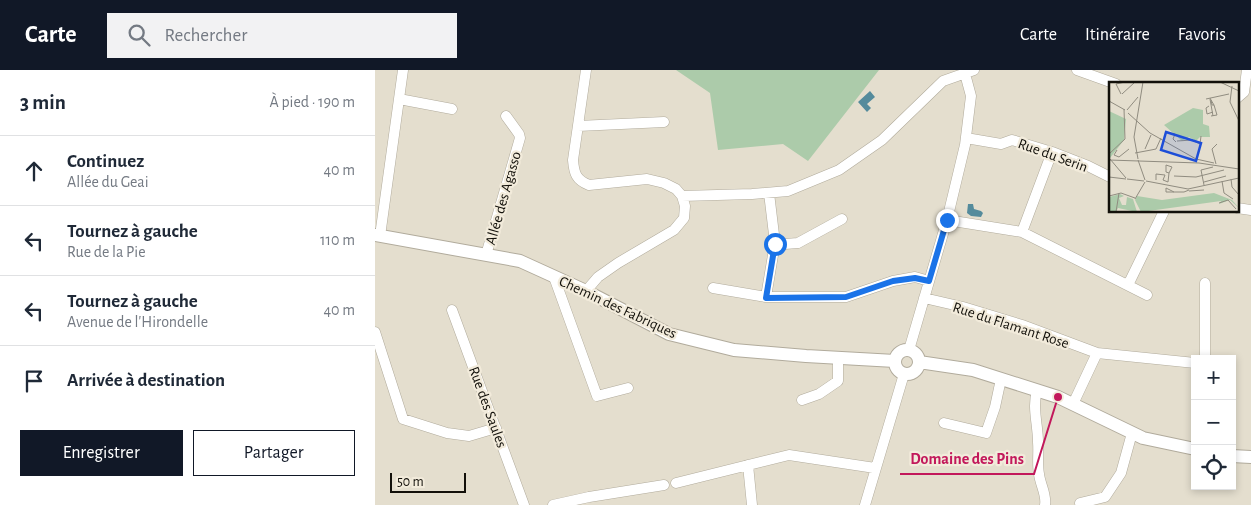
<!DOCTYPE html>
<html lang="fr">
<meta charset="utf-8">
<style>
body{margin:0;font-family:"Alegreya Sans",sans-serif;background:#f2f2f3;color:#1f2937}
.controls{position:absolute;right:15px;bottom:15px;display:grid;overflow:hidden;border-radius:0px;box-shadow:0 2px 8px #0003}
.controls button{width:45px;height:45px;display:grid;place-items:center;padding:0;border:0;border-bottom:1px solid #e0e1e3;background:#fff;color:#1f2937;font:25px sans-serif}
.scale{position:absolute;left:15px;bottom:12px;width:76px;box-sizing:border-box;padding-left:5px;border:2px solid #12100a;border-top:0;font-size:14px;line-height:18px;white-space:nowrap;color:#12100a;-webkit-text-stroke:4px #f2ebdb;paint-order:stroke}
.stop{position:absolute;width:15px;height:15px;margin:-11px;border:4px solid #1a73e8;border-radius:50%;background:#fff}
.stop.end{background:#1a73e8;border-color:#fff;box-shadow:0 1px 5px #0008}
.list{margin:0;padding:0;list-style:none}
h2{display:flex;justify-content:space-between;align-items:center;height:65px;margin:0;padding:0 20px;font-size:21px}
h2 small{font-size:16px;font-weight:400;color:#747a83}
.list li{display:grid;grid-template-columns:32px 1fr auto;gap:15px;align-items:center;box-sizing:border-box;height:70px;padding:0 20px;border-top:1px solid #e0e1e3}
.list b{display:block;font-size:19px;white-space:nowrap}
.list p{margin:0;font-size:16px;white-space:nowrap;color:#747a83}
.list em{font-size:16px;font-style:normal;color:#747a83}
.actions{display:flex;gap:10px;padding:15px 20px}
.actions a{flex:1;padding:11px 0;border:1px solid #111827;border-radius:0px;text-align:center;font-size:18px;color:#111827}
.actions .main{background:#111827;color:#fff}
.icon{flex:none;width:28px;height:28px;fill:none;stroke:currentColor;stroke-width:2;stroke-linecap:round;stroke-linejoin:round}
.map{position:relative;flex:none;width:876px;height:435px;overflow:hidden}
header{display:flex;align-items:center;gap:30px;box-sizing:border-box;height:70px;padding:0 25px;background:#111827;color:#fff}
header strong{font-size:24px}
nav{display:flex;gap:28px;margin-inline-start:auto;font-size:18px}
.search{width:350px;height:45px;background:#f2f2f3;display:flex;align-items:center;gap:12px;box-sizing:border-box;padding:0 18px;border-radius:0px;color:#747a83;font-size:19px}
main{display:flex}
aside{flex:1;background:#fff}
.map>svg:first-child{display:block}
.green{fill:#accbaa}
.water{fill:#548b9c}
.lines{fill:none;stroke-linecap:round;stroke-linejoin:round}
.minor-casing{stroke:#b1ab9c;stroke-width:11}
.tertiary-casing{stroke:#b1ab9c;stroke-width:14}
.minor{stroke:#fff;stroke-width:10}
.tertiary{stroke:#fff;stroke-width:12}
.route{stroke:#1a73e8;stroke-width:6}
.labels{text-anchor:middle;stroke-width:4.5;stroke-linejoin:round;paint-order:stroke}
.street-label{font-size:15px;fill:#12100a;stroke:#f2ebdb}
.inset-road{fill:none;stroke:#908c80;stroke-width:1}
.view{fill:#1d4ed8;fill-opacity:0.15;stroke:#1d4ed8;stroke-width:2.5}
.inset-edge{fill:none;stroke:#12100a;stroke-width:2.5}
.leader{fill:none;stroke:#c2185b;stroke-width:2}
.callout-dot{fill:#c2185b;stroke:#f2ebdb;stroke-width:2}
.callout-label{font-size:16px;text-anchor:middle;font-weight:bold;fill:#c2185b;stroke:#f2ebdb;stroke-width:4.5;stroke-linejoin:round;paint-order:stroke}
</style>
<header>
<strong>Carte</strong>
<div class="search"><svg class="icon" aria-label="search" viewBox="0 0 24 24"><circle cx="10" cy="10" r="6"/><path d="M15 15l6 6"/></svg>Rechercher</div>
<nav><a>Carte</a><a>Itinéraire</a><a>Favoris</a></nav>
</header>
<main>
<aside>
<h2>3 min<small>À pied · 190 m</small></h2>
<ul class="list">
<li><svg class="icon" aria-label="ahead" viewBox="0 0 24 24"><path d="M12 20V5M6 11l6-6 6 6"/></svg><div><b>Continuez</b><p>Allée du Geai</p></div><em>40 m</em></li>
<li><svg class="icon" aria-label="left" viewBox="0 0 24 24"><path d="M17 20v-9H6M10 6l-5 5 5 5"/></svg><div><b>Tournez à gauche</b><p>Rue de la Pie</p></div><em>110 m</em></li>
<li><svg class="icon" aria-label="left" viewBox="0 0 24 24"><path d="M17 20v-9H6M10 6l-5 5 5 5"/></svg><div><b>Tournez à gauche</b><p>Avenue de l'Hirondelle</p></div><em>40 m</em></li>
<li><svg class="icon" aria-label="arrive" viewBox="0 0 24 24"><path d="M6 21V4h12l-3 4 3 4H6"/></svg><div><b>Arrivée à destination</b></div></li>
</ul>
<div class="actions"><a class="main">Enregistrer</a><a>Partager</a></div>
</aside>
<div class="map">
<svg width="876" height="435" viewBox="0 0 876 435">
<rect width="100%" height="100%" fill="#e4dece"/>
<path class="green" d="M301,0H504L433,91L408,74L343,80L335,23Z"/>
<path class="water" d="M495,21L500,27L492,34L496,38L492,42L483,32Z
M593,134H598L599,139L606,141L608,143L606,147L596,146L592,143Z"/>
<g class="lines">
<defs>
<path id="minor" d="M702,0L741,14
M862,28L869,22L872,0
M24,29L77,39
M203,56L289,52
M591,68L626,74L637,70L677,82L713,96L735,107
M307,126L377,124L413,121L464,100L507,70L568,11L599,0
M862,138L876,140
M572,150L647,162L772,225
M647,162L677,82
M5,166L28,0
M400,173L410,174L423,173L467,149
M111,185L145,68L144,64L131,46
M179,207L222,326L253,318
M830,213V289
M753,215L789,141
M338,218L391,227H471L518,211L540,207L554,211
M211,221L223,207L243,193L299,160L309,148L310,136L307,126L301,119L289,113L272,109L214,115C201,110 199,103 198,90L211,0
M391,227L400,173L394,123
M549,228L588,237L647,255L722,283
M77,240L149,435
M0,262L28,349L72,363L94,366L121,358
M534,280L572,150L590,75L596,26L589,0
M662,321C657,337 663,355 663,372C664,383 662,393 664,404C665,414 672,425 670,435
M427,330L444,324L463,311V293L462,288
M698,334L722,283L820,293
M569,353L611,363L620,337L626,309
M373,395L377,435
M301,413L414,385L500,398
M705,433L730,427L746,403L757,363
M178,435L214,427L289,415
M490,435L529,304"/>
<path id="tertiary" d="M0,165L145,191L211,221L294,264L359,280L431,286L520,291
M520 292a12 12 0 1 1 24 0a12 12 0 1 1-24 0Z
M544,292L598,300L683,327L768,368L820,379
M857,386L876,387"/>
</defs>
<use href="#minor" class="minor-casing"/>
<use href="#tertiary" class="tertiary-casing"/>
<use href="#minor" class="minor"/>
<use href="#tertiary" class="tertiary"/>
</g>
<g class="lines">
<path class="route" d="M400,174L391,228L471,227L518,211L540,208L554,211L572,150"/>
</g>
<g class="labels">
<g class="street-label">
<text transform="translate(678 85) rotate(20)" y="5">Rue du Serin</text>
<text transform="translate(128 128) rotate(-74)" y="5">Allée des Agasso</text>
<text transform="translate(243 237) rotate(25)" y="5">Chemin des Fabriques</text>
<text transform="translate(636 255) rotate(18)" y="5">Rue du Flamant Rose</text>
<text transform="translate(113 337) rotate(70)" y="5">Rue des Saules</text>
</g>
</g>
<g transform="translate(734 12)">
<rect width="130" height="130" fill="#e4dece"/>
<path d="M84,26L94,28V42L100,44L101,55H91L87,59L80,55L73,59L55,43ZM0,29L17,37L15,58L1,76ZM105,111L123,118L130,126L121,118L110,122L112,119L32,130L26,118L28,114L53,118ZM11,112L15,114L10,116L13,123H17L18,115L24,117L28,130L9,126L7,130H0V115Z" fill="#accbaa"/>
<path class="inset-road" d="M111,0L130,9M123,4L121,20L130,39M12,12L7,2L16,0M13,12L26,0M101,16L102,18L103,23H105L102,18M97,17L120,12M101,17L104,34M0,19L16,28M100,24L97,26L98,32L104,30M18,28L29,15M19,31L41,51L87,77L105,81M102,34L108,33L105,23M60,51L66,52L64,57L67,60M68,59L83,58L91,62L92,54M36,67L42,53M8,68L5,73L10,75L20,67M42,68L47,67L52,56M26,71L42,68M0,72L16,57L15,27M1,77L17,96M29,77L25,55L34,0M0,78L90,81L130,87M29,78L36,98M107,82L103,67L108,62M56,93L54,98L59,100L60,91L57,90V83L63,85L60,91M65,94L87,95L115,88M0,95L17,97M18,97L35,99M122,97L123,105L130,113M47,98V92L56,93M37,99L79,107L130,96M113,99L115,111L124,117M95,100L117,94M95,103L92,88L104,85M80,109L95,108M65,110L57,106V110H75L80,108M0,114L12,111L26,116M26,117L36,100M110,121L119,118L127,127M7,130L10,111"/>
<path class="view" d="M57,50L92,61L87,79L52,68Z"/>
<rect width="130" height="130" class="inset-edge"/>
</g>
<path class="leader" d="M683 327L659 404H525"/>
<circle class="callout-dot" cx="683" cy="327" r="5"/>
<g class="callout-label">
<text x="592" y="394">Domaine des Pins</text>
</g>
</svg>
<div class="controls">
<button>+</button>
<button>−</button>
<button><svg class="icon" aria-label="locate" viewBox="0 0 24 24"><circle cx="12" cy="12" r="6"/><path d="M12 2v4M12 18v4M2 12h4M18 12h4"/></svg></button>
</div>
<div class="scale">50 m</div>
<div class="stop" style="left:400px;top:174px"></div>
<div class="stop end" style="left:572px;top:150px"></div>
</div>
</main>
